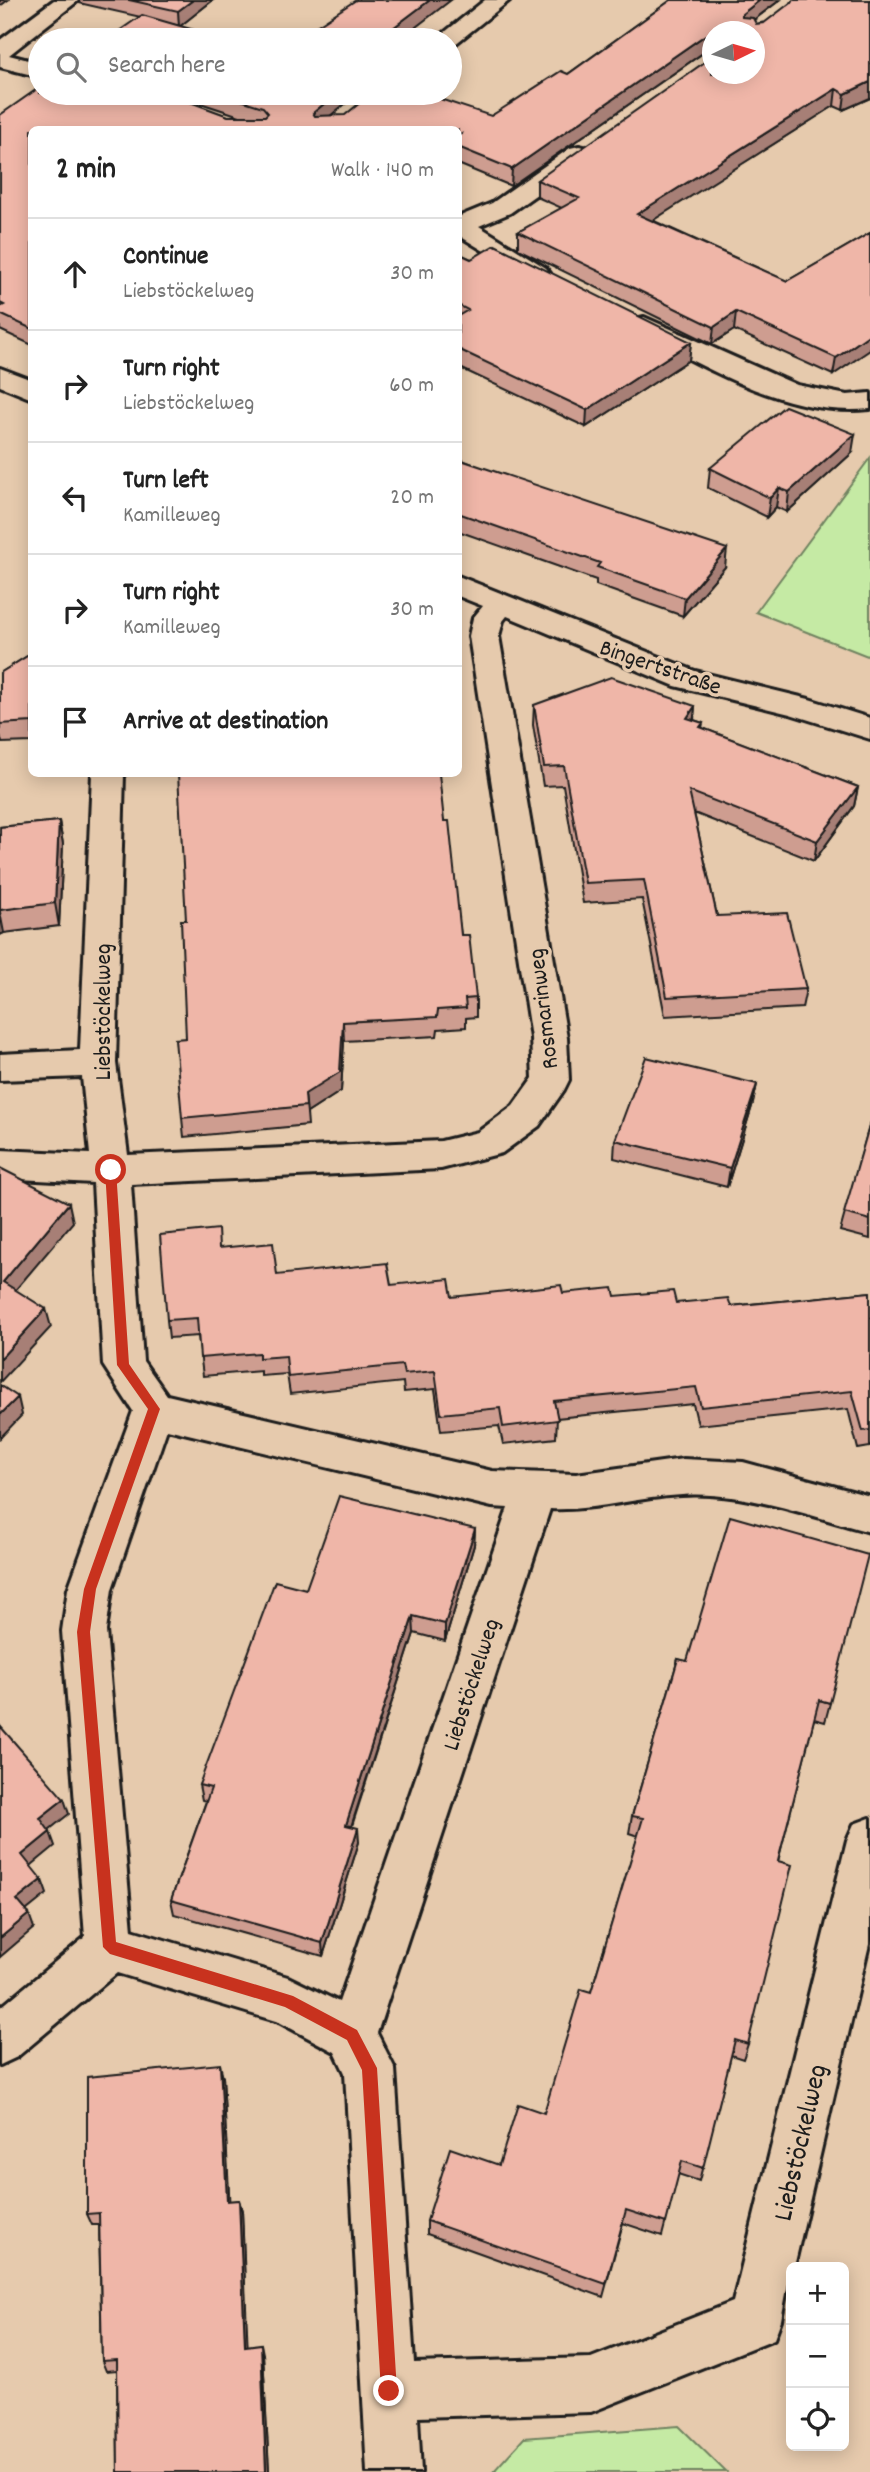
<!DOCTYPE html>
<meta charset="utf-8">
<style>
body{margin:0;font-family:Dekko,sans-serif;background:#f2f2f2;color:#222}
.controls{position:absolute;right:21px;bottom:21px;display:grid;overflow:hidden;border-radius:10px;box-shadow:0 4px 18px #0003}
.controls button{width:63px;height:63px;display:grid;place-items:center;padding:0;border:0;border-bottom:2px solid #e0e0e0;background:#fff;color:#222;font:35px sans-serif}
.compass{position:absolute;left:702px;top:21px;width:63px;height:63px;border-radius:50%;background:#fff;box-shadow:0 4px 18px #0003;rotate:85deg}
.stop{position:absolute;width:21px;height:21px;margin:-16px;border:5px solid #c8321e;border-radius:50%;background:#fff}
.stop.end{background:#c8321e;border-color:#fff;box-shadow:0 2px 7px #0008}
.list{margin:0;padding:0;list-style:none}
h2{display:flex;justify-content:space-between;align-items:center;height:91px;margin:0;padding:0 28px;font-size:30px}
h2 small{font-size:23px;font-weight:400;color:#767676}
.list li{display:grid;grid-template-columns:46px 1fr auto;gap:21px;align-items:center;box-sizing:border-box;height:112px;padding:0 28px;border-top:2px solid #e0e0e0}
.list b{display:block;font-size:26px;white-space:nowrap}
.list p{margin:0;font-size:23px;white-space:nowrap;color:#767676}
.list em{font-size:23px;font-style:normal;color:#767676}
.icon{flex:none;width:38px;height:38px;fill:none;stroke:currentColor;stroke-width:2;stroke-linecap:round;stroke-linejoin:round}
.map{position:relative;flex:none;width:870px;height:2472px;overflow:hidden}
.search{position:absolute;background:#fff;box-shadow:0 4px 18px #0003;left:28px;top:28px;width:434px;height:77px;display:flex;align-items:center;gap:18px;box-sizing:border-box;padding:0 24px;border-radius:38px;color:#767676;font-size:26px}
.panel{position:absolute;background:#fff;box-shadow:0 4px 18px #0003;left:28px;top:126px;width:434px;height:651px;border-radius:10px}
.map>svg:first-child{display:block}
.green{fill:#c5eaa4;stroke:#708360;stroke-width:2}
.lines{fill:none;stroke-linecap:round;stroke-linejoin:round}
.minor-casing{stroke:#1c1c1c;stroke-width:6}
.minor{fill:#e6caad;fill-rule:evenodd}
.wall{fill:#ce9d90;stroke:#1c1c1c;stroke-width:2;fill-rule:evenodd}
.shaded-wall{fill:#a77f76;stroke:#1c1c1c;stroke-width:2}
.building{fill:#efb6a8;stroke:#1c1c1c;stroke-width:2}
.route{fill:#c8321e}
.labels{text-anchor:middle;stroke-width:7;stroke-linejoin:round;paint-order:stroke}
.street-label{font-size:24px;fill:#1c1c1c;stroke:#e6caad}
.near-street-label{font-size:28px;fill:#1c1c1c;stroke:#e6caad}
</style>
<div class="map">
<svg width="870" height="2472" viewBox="0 0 870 2472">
<rect width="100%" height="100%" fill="#e6caad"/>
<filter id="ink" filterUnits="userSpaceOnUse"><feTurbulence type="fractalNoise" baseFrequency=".0143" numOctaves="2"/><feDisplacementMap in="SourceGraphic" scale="14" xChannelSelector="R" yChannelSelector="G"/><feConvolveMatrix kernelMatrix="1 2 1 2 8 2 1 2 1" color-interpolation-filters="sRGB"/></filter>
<g filter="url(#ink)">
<path class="green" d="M870,458V657L756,612Z
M679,2426L726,2472H493L524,2438Z"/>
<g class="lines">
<defs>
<path id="minor" d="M54,0H79L9,55L40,63V77L0,67V40Z
M485,0H510L454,45L450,46V40H435Z
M579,146L588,148L591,153L588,158L510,213L479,226L546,268L550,273L546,278L537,281L528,278L458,235V217L492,203L570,148Z
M644,317L797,385L847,395L870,393V409C788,418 706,367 635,331L631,325L635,319Z
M0,368L32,380V399L0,386Z
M458,576L695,671L809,699L870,718V739L790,714L675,686L507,616L503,621L499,636L567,1038L569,1080L564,1090L539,1126L502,1153L441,1169L131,1184L143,1361L167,1395L492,1471L576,1474L683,1459L743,1462L870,1496V1532C809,1516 746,1491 682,1495C638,1497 595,1511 550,1509L377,2033L395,2069L414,2363L591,2358L733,2302L847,1840L854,1824L870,1818V1940L794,2267H791L781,2320L774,2339L591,2412L418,2417L421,2472H367L345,2073L335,2052L279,2022L117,1973L17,2057L0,2065V2008L85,1937L62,1631L68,1589L133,1411L103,1365L93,1183L0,1178V1150L90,1154L82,1077L0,1080V1054L80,1050L92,774H124L116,1063L128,1155L441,1141L478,1132L513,1106L533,1078L531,1038L469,636L473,618L483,606L458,596ZM167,1429L492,1507L508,1508L339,2002L288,1977L132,1930L106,1631L112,1589Z"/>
</defs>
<use href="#minor" class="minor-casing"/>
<use href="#minor" class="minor"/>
</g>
<path class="wall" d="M79,0H213L180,26L79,3Z
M671,0H780L754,20L756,24L870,0V98L843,110L834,106L652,220L787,281L870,233L833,375L734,330L712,344L518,249V232L562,208L537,197V180L754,74L712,32V51L711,50L703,53L511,186L458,164V130H32V345L0,330V115L40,93H358L331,116H491L568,74ZM158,93L176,95L240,116H228Z
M458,253L471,259L691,342L689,360L586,427L458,367Z
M458,441L460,459L725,567L683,616L596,585V580L458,531Z
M852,453L787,512L776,507L767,517L708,488L710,468Z
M32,653V742L2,743L0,735V673Z
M534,705L695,706L694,720L703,723L702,728L858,787L854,806L814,861L694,813L717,916L806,989L802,1008L665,1016L642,899L583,903L563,785L543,786L533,725Z
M59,821L63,844L59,926L4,933L0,935V827Z
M444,821L461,935L476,998V1017L466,1018V1027L438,1029L437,1036L344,1041L341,1091L307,1113L308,1125L184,1137L182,1118L186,1038Z
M757,1084L753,1103L727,1187L614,1158L615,1140Z
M870,1123V1239L840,1231Z
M277,1275L391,1285L452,1297L563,1293L615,1296L676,1303L731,1306L870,1292V1447L858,1449L848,1409L698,1425L693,1404L557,1418L556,1438L503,1444L499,1426L441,1431L435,1389L404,1392L403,1382L290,1394L287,1374L261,1376V1371L203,1376L198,1336L169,1338L167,1320Z
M475,1529L474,1545L445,1641L414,1633L352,1826L359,1842L323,1956L174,1914L171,1900L206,1801L202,1800L199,1785L306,1589Z
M678,1659L830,1703L825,1722L814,1719L778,1861L748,2044L743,2059L731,2055L699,2181L678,2174L662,2236L623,2223L603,2297L427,2234V2221L499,2165L544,2113L591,1992L638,1836L629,1833L632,1816Z
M223,2077L229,2201L239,2200L242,2211L247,2346L263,2354L269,2472H118L117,2370L106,2371L102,2361L99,2225H92L87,2214Z"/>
<path class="shaded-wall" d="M0,0H8L0,6Z
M193,0H213L179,27L178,11Z
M430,0H451L399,40H377Z
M760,0H780L740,30L742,14Z
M712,34L711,50L703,53L511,186L512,169L704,36Z
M870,82V98L843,110L845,94Z
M836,89L834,106L636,231L637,214Z
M337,93H358L313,130V113Z
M736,312L734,330L712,344L714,327Z
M870,334V350L833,375L836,358Z
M691,342L689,360L586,427L587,410Z
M855,434L852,453L787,512L789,492Z
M460,442V459L458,461V444Z
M779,488L776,507L767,517L770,498Z
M727,549L725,567L683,616L685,598Z
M695,706L693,725L687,718Z
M858,787L854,806L814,861L817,841Z
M59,821L63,844L59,926L55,903Z
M0,912L4,933L0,935Z
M343,1022L344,1041L341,1091L307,1113L305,1094Z
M757,1084L753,1103L727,1187L730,1168Z
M69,1203L73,1222L7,1300L3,1282Z
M46,1309L51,1327L0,1382V1359Z
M18,1397L22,1415L0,1438V1415Z
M475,1529L474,1545L445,1641V1624Z
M413,1616L414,1633L347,1839L346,1825Z
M64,1799L69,1814L45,1833L40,1818Z
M358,1828L359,1842L323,1956L322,1943Z
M50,1832L55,1846L27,1869L22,1855Z
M42,1880L47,1894L22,1914L17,1900Z
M29,1914L34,1928L0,1957V1938Z
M220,2064L223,2077L230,2212L227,2201Z
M239,2200L242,2211L248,2355L245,2346Z
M261,2344L263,2354L269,2472H266Z"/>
<path class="building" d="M129,0H193L178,11Z
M356,0H430L377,40H295Z
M671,0H760L742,14V17L753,18L756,24L764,23L794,0H870V82L845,94L836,89L637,214L787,281L870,233V334L836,358L736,312L714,327L518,232L579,198L537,180L712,57V74H754V32H712V34L704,36L512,169L458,147V136L463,133L458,136V130H32V329L0,314V307L4,305L0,303V115L40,87V93H157L182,99L228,116H265L268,113L263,107L219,93H337L313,113L315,116L345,115L372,93H422L491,116L561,71L568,74Z
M142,15L229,40H106Z
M495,245L691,342L587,410L458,349V316L468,310L458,305V253L471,259Z
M785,406L855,434L789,492L779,488L770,498L710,468Z
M458,459L727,549L685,598L597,567L600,563L458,513Z
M32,653V722L0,724V673Z
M611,677L695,706L687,718L703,723L700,727L858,787L817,841L689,791L717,916L787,913L806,989L667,997L644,880L585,883L564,766L544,767L534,705Z
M178,774H439L444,821H449L461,935H469L476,998L465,999L466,1008L438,1010L437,1017L343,1022L340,1072L305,1094L306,1106L182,1118L175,1039L186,1038L181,920H186Z
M59,821L55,903L0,910V827Z
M646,1057L757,1084L730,1168L615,1140Z
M870,1123V1220L844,1213Z
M0,1168L69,1203L3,1282L46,1309L0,1359Z
M218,1229L219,1248L273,1243L277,1275L387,1263L391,1285L449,1279L452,1297L561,1285L563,1293L613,1288L615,1296L673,1291L676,1303L728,1298L731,1306L870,1292V1430L863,1431L852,1391L701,1407L696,1387L554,1401L558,1420L503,1427L500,1408L441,1414L435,1371L404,1374L402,1365L288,1377L286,1356L259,1358V1353L200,1358L197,1318L167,1320L160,1235Z
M0,1385L18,1397L0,1415Z
M339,1496L475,1529L445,1624L413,1616L346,1825L358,1828L322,1943L171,1900L211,1788L199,1785L275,1581L306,1589Z
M730,1516L868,1555L830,1703L819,1700L778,1861L792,1865L748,2044L735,2040L703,2168L682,2161L666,2223L626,2210L606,2284L427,2221L450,2148L499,2165L518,2104L544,2113L581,1989L591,1992L643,1818L632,1816L678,1659L687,1661Z
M0,1726L64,1799L40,1818L50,1832L22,1855L42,1880L17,1900L29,1914L0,1938Z
M220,2064L227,2201L239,2200L245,2346L261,2344L266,2472H118L117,2360L102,2361L99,2213L87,2214V2077Z"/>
</g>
<path class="route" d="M111,1166L116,1170L129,1364L160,1409L96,1589L90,1632L116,1942L293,1996L357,2030L377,2068L397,2391L395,2396L389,2399L383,2396L381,2391L362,2070L347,2040L285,2007L110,1954L103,1947L77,1632L84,1589L148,1409L117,1365L105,1170Z"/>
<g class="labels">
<g class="street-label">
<text transform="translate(661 666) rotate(19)" y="8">Bingertstraße</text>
<text transform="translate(542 1009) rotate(-97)" y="8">Rosmarinweg</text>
<text transform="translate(102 1012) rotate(-90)" y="8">Liebstöckelweg</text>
<text transform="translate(470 1684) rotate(-72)" y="8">Liebstöckelweg</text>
</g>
<g class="near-street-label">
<text transform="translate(798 2142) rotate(-77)" y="10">Liebstöckelweg</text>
</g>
</g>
</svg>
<div class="controls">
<button>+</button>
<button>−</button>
<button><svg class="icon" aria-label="locate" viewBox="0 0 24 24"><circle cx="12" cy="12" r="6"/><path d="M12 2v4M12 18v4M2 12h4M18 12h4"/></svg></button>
</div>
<svg class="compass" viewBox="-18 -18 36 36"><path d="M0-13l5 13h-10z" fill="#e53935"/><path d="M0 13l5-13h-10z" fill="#767676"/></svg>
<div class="stop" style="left:111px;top:1170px"></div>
<div class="stop end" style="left:389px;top:2391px"></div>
<div class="search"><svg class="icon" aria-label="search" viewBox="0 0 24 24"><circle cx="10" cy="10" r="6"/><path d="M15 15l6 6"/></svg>Search here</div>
<section class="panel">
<h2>2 min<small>Walk · 140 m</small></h2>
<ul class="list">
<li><svg class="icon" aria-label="ahead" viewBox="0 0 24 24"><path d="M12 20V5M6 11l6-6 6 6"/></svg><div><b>Continue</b><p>Liebstöckelweg</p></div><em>30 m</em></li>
<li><svg class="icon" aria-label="right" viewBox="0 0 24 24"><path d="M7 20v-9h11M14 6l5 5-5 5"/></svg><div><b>Turn right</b><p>Liebstöckelweg</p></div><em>60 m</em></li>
<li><svg class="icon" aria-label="left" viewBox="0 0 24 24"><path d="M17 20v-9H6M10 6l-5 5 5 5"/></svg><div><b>Turn left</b><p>Kamilleweg</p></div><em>20 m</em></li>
<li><svg class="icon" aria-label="right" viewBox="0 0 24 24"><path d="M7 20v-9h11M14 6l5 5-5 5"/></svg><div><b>Turn right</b><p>Kamilleweg</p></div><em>30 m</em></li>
<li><svg class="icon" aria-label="arrive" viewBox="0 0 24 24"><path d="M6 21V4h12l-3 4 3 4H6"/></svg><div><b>Arrive at destination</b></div></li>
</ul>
</section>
</div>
